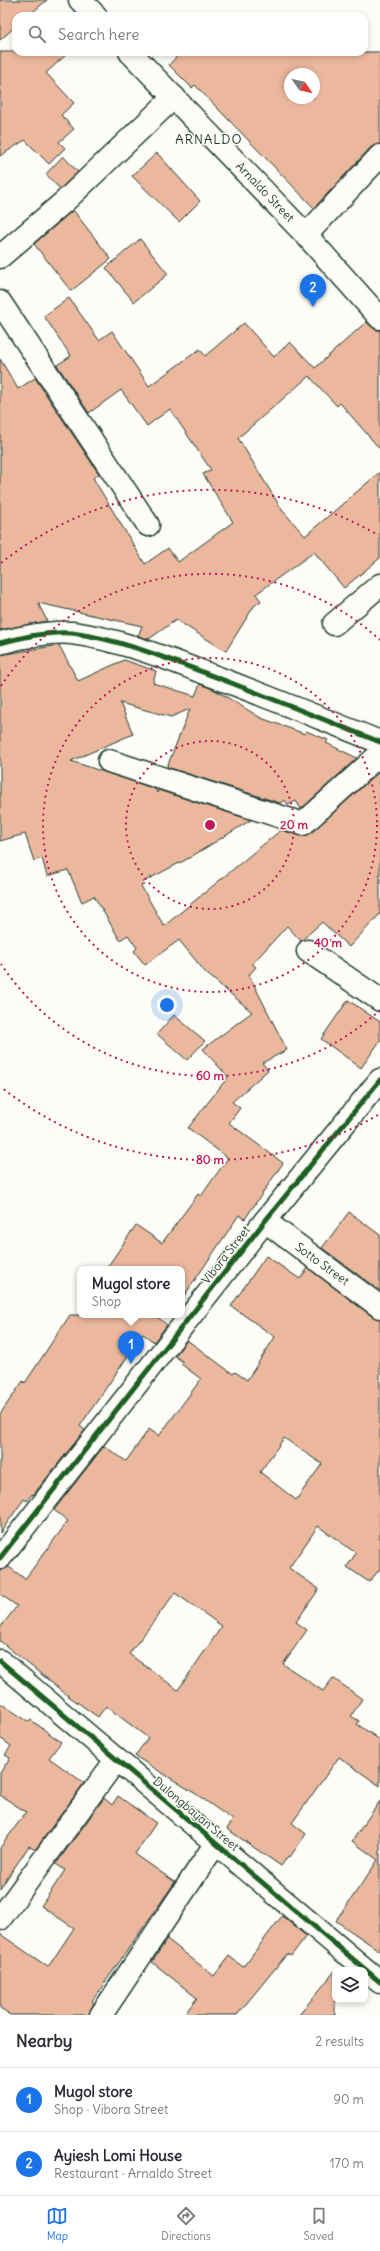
<!DOCTYPE html>
<meta charset="utf-8">
<style>
body{margin:0;font-family:Delius,sans-serif;background:#f7f7f7;color:#2b2b33}
.controls{position:absolute;right:12px;bottom:12px;display:grid;overflow:hidden;border-radius:8px;box-shadow:0 2px 6px #0003}
.controls button{width:36px;height:36px;display:grid;place-items:center;padding:0;border:0;border-bottom:1px solid #e1e1e2;background:#fff;color:#2b2b33;font:20px sans-serif}
.compass{position:absolute;left:284px;top:68px;width:36px;height:36px;border-radius:50%;background:#fff;box-shadow:0 2px 6px #0003;rotate:124deg}
.you{position:absolute;left:167px;top:1005px;width:14px;height:14px;margin:-10px;border:3px solid #fff;border-radius:50%;background:#1a73e8;box-shadow:0 0 0 6px #1a73e833}
.badge{display:grid;place-items:center;width:26px;height:26px;border-radius:50%;background:#1a73e8;color:#fff;font-size:13px;font-weight:700}
.pin{position:absolute;translate:-50% -33px;filter:drop-shadow(0 1px 2px #0008)}
.pin::after{content:'';position:absolute;top:21px;width:14px;height:12px;background:inherit;clip-path:polygon(0 0,100% 0,50% 100%)}
.popup{position:absolute;left:77px;top:1266px;width:108px;height:52px;box-sizing:border-box;display:grid;place-content:center;border-radius:8px;background:#fff;filter:drop-shadow(0 1px 3px #0005);font-size:13px;white-space:nowrap;color:#7c7c81}
.popup b{font-size:15px;color:#2b2b33}
.popup::after{content:'';position:absolute;left:50%;top:100%;margin-left:-8px;border:8px solid transparent;border-top-color:#fff}
.list{margin:0;padding:0;list-style:none}
h2{display:flex;justify-content:space-between;align-items:center;height:52px;margin:0;padding:0 16px;font-size:17px}
h2 small{font-size:13px;font-weight:400;color:#7c7c81}
.list li{display:grid;grid-template-columns:26px 1fr auto;gap:12px;align-items:center;box-sizing:border-box;height:64px;padding:0 16px;border-top:1px solid #e1e1e2}
.list b{display:block;font-size:15px;white-space:nowrap}
.list p{margin:0;font-size:13px;white-space:nowrap;color:#7c7c81}
.list em{font-size:13px;font-style:normal;color:#7c7c81}
.icon{flex:none;width:22px;height:22px;fill:none;stroke:currentColor;stroke-width:2;stroke-linecap:round;stroke-linejoin:round}
.map{position:relative;flex:none;width:380px;height:2015px;overflow:hidden}
.search{position:absolute;background:#fff;box-shadow:0 2px 6px #0003;left:12px;right:12px;top:12px;height:44px;display:flex;align-items:center;gap:10px;box-sizing:border-box;padding:0 14px;border-radius:12px;color:#7c7c81;font-size:15px}
.sheet{height:180px;background:#fff}
nav{display:flex;justify-content:space-around;align-items:center;box-sizing:border-box;height:56px;border-top:1px solid #e1e1e2;background:#fff;font-size:11px;color:#7c7c81}
nav a{display:grid;justify-items:center;gap:2px}
nav .on{color:#1a73e8}
.map>svg:first-child{display:block}
.building{fill:#ecb89d;stroke:#1f3d34;fill-rule:evenodd}
.lines{fill:none;stroke-linecap:round;stroke-linejoin:round}
.minor-casing{stroke:#1f3d34;stroke-width:25}
.tertiary-casing{stroke:#1f3d34;stroke-width:25}
.minor{stroke:#fdfcf7;stroke-width:22}
.tertiary{stroke:#fdfcf7;stroke-width:22}
.cycleway-casing{stroke:#fdfcf7;stroke-width:8}
.cycleway{stroke:#1b5e20;stroke-width:5}
.ring{fill:none;stroke:#c2185b;stroke-width:2;stroke-dasharray:2 4}
.labels{text-anchor:middle;stroke-width:3;stroke-linejoin:round;paint-order:stroke}
.street-label{font-size:12px;fill:#1f3d34;stroke:#fdfcf7}
.neighbourhood-label{font-size:13px;letter-spacing:1px;fill:#1f3d34;stroke:#fdfcf7}
.centre{fill:#c2185b;stroke:#fdfcf7;stroke-width:2}
.ring-label{font-size:12px;text-anchor:middle;font-weight:bold;fill:#c2185b;stroke:#fdfcf7;stroke-width:3;stroke-linejoin:round;paint-order:stroke}
</style>
<div class="map">
<svg width="380" height="2015" viewBox="0 0 380 2015">
<rect width="100%" height="100%" fill="#fdfcf7"/>
<filter id="ink" filterUnits="userSpaceOnUse"><feTurbulence type="fractalNoise" baseFrequency=".025" numOctaves="2"/><feDisplacementMap in="SourceGraphic" scale="8" xChannelSelector="R" yChannelSelector="G"/><feConvolveMatrix kernelMatrix="1 2 1 2 8 2 1 2 1" color-interpolation-filters="sRGB"/></filter>
<g filter="url(#ink)">
<path class="building" d="M0,0H47L28,16H16V26L0,40Z
M0,52H69L46,73L74,103L61,115L74,129L59,142L65,148L49,164L25,140L0,156Z
M181,52H380V144L371,147L314,208L195,85L192,88L169,65ZM290,74H314V98H290Z
M157,153L200,201L179,222L132,176Z
M63,156L78,172L60,189L46,174Z
M73,210L111,259L71,291L34,244Z
M140,239L168,274L134,302L106,268Z
M69,298L99,340L112,331L149,386L200,349L205,356L244,323L274,357L290,342L315,368L366,322L376,330H380V449L340,403L337,406L309,376L238,438L282,510L305,536L380,472V558L344,588L314,552L256,594L261,601L254,606L226,651L176,620L149,639L138,636L142,626L38,603L47,621L0,630V359L18,389L35,378L99,474L93,478L145,564L168,548L178,562L233,522L203,474L211,470L170,409L147,426L121,390L89,413L57,365L71,356L44,316Z
M59,645L78,681L124,660L156,671L153,683L195,696L200,684L215,690L261,718L305,734L306,731L328,740L326,743L357,758L301,809L296,801L288,805L285,800L280,803L167,767L190,709L171,717L120,703L133,734L71,761L155,789L157,793L158,790L251,820L189,858L143,882L144,885L141,886L164,926L281,830L300,836L311,833L380,771V914L349,947L322,922L301,941L287,926L252,964L256,967L249,975L287,1050L262,1063L268,1070L232,1102L240,1108L229,1123L283,1163L245,1219L239,1215L182,1299V1269H106L136,1225L162,1243L198,1194L201,1196L228,1158L188,1128L228,1077L203,1049L252,1012L206,973L179,940L145,965L134,951L137,948L128,935L120,940L94,896L82,902L68,870L47,876L42,858L34,861L25,834L0,841V655Z
M348,1000L380,1022V1041L361,1068L321,1039Z
M174,1015L205,1041L187,1060L157,1034Z
M349,1212L380,1235V1291L322,1248Z
M266,1256L300,1279L308,1268L373,1317L380,1319V1569L369,1582L347,1567L356,1553L318,1526L289,1568L319,1589L296,1622L307,1630L283,1664L323,1691L333,1678L362,1699L351,1716L359,1721L357,1724L380,1740V1786L339,1757L292,1823L306,1834L290,1857L288,1856L281,1866L227,1829L233,1820L196,1794L135,1756L148,1738L106,1706L98,1717L67,1695L0,1641V1628L17,1606L0,1594V1570L9,1567L25,1579L68,1521L54,1510L104,1446L126,1461L149,1429L159,1436L201,1379L181,1364L183,1362L175,1356L187,1340L233,1374L235,1372L247,1380L275,1337L231,1306ZM284,1438L322,1464L296,1500L260,1472ZM175,1593L222,1626L178,1690L129,1654Z
M70,1315H155L167,1325L154,1342L143,1334L80,1426L85,1430L33,1495L32,1494L27,1501L24,1499L0,1533V1414L23,1381L25,1383Z
M0,1703L29,1722L31,1720L61,1742L49,1758L84,1783L35,1850L29,1846L0,1889V1848L26,1812L0,1795V1773L10,1758L5,1755L11,1746L0,1738Z
M118,1796L156,1823L135,1854L175,1882L92,2001L94,2003L89,2015H10L0,2009V1934L48,1967L74,1928L41,1906L65,1870L56,1864L104,1798L112,1805Z
M380,1801V1951L336,1921L378,1860L352,1841Z
M282,1916L306,1936L291,1956L287,1954L237,2015H184L197,1998L152,1962L167,1939L214,1976L229,1956L243,1967Z
M335,1971V2015H299Z"/>
<g class="lines">
<defs>
<path id="minor" d="M306,235L380,156
M0,257L65,201L174,97
M0,302L148,525
M334,624L380,585
M0,643C22,637 49,631 72,633C118,639 163,657 205,673C264,695 322,719 380,742
M109,761L303,824L380,754
M308,951L380,1000
M265,1221L380,1307
M0,1919L116,1760
M101,2015L216,1843"/>
<path id="tertiary" d="M80,0L96,16
M130,52L306,235L380,318
M0,1558L265,1221L380,1080
M0,1661L380,1982"/>
</defs>
<use href="#minor" class="minor-casing"/>
<use href="#tertiary" class="tertiary-casing"/>
<use href="#minor" class="minor"/>
<use href="#tertiary" class="tertiary"/>
<defs>
<path id="cycleway" d="M0,643C22,637 49,631 72,633C118,639 163,657 205,673C264,695 322,719 380,742
M0,1558L265,1221L380,1080
M0,1661L380,1982"/>
</defs>
<use href="#cycleway" class="cycleway-casing"/>
<use href="#cycleway" class="cycleway"/>
</g>
</g>
<g class="ring">
<circle cx="210" cy="825" r="84"/>
<circle cx="210" cy="825" r="167"/>
<path d="M380 1010A251 251 0 0 1 1 964M1 686A251 251 0 0 1 380 640"/>
<path d="M378 1115A335 335 0 0 1 1 1087M1 563A335 335 0 0 1 378 535"/>
</g>
<g class="labels">
<g class="street-label">
<text transform="translate(265 192) rotate(46)" y="4">Arnaldo Street</text>
<text transform="translate(226 1255) rotate(-52)" y="4">Vibora Street</text>
<text transform="translate(322 1264) rotate(36)" y="4">Sotto Street</text>
<text transform="translate(196 1814) rotate(40)" y="4">Dulongbayan Street</text>
</g>
<g class="neighbourhood-label">
<text x="209" y="144">ARNALDO</text>
</g>
</g>
<circle cx="210" cy="825" r="6" class="centre"/>
<g class="ring-label">
<text x="294" y="829">20 m</text>
<text x="328" y="947">40 m</text>
<text x="210" y="1080">60 m</text>
<text x="210" y="1164">80 m</text>
</g>
</svg>
<div class="controls">
<button><svg class="icon" aria-label="layers" viewBox="0 0 24 24"><path d="M12 4l9 5-9 5-9-5zM3 14l9 5 9-5"/></svg></button>
</div>
<svg class="compass" viewBox="-18 -18 36 36"><path d="M0-13l5 13h-10z" fill="#e53935"/><path d="M0 13l5-13h-10z" fill="#7c7c81"/></svg>
<div class="you"></div>
<div class="pin badge" style="left:131px;top:1364px">1</div>
<div class="popup"><b>Mugol store</b>Shop</div>
<div class="pin badge" style="left:313px;top:307px">2</div>
<div class="search"><svg class="icon" aria-label="search" viewBox="0 0 24 24"><circle cx="10" cy="10" r="6"/><path d="M15 15l6 6"/></svg>Search here</div>
</div>
<section class="sheet">
<h2>Nearby<small>2 results</small></h2>
<ul class="list">
<li><span class="badge">1</span><div><b>Mugol store</b><p>Shop · Vibora Street</p></div><em>90 m</em></li>
<li><span class="badge">2</span><div><b>Ayiesh Lomi House</b><p>Restaurant · Arnaldo Street</p></div><em>170 m</em></li>
</ul>
</section>
<nav>
<a class="on"><svg class="icon" aria-label="map" viewBox="0 0 24 24"><path d="M3 6l6-2 6 2 6-2v14l-6 2-6-2-6 2zM9 4v14M15 6v14"/></svg>Map</a>
<a><svg class="icon" aria-label="directions" viewBox="0 0 24 24"><path d="M12 3l9 9-9 9-9-9zM9 14v-3h6M13 9l2 2-2 2"/></svg>Directions</a>
<a><svg class="icon" aria-label="saved" viewBox="0 0 24 24"><path d="M7 4h10v16l-5-4-5 4z"/></svg>Saved</a>
</nav>
